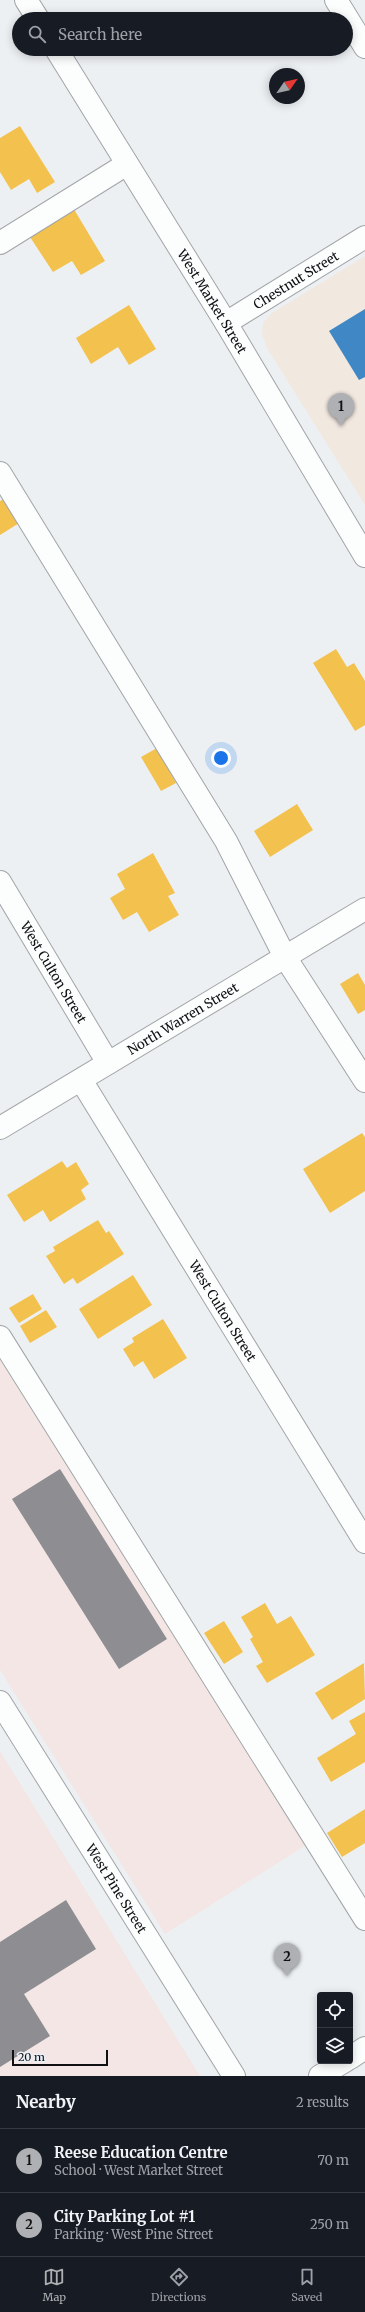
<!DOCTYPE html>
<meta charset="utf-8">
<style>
body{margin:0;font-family:Merriweather,serif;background:#20242c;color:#f1f3f6}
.controls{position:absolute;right:12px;bottom:12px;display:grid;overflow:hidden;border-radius:4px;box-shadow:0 2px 10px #0003}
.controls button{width:36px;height:36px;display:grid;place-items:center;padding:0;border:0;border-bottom:1px solid #363941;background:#171b24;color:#f1f3f6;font:20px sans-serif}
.compass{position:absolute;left:269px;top:68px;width:36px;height:36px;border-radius:50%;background:#171b24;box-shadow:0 2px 10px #0003;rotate:56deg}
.scale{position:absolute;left:12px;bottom:10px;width:96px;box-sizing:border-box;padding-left:4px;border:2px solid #0e1012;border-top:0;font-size:11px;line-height:14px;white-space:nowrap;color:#0e1012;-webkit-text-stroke:3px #eaeff6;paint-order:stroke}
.you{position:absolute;left:221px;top:758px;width:14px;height:14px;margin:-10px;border:3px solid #fff;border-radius:50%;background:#1a73e8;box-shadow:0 0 0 6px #1a73e833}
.badge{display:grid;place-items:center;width:26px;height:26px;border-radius:50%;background:#aeb0b3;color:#111;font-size:13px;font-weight:700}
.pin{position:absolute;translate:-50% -33px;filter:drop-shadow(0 1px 2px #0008)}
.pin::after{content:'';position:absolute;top:21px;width:14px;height:12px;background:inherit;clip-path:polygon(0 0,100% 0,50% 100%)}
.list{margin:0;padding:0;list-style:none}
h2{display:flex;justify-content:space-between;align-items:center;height:52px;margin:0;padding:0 16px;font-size:17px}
h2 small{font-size:13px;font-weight:400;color:#9ea1a6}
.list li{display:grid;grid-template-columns:26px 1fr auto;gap:12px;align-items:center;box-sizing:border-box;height:64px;padding:0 16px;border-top:1px solid #363941}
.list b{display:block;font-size:15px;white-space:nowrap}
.list p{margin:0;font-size:13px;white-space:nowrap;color:#9ea1a6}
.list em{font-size:13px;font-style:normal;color:#9ea1a6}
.icon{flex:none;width:22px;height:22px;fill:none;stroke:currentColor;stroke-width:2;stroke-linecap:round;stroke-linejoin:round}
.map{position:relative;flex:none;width:365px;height:2076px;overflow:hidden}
.search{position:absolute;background:#171b24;box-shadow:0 2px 10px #0003;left:12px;right:12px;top:12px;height:44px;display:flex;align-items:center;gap:10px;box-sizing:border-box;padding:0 14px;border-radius:22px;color:#9ea1a6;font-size:15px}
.sheet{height:180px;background:#171b24}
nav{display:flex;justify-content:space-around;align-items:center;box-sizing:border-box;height:56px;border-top:1px solid #363941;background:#171b24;font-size:11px;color:#9ea1a6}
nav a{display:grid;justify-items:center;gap:2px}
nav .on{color:#aeb0b3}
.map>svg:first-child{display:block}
.industrial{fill:#f3e6e4}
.education{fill:#f1e8e0}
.homes{fill:#f2c14e}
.schools{fill:#3f88c5}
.industry{fill:#8d8d92}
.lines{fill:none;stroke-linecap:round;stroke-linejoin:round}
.minor-casing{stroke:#a2a5a7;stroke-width:24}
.minor{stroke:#fcfdfd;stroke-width:22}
.labels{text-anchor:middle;stroke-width:4;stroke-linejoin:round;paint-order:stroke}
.street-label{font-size:13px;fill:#0e1012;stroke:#eaeff6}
</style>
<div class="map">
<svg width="365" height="2076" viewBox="0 0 365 2076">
<rect width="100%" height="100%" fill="#edf0f3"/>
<path class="industrial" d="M0,1323L322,1835L165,1934L0,1670Z
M0,1751L200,2076H0Z"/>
<path class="education" d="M365,256V505L267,348L262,334L263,323L272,313Z"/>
<path class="homes" d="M20,126L55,182L37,193L29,179L11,190L0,172V138Z
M72,206L105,261L81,275L72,261L53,272L30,237L51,225L48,221Z
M129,305L156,349L129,365L118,347L91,364L76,338Z
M9,496L24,520L0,535V501Z
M336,649L347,667L354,663L365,681V725L355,731L313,663Z
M157,748L176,783L161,791L141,757Z
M297,804L313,830L270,857L254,831Z
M153,853L175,893L168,896L179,915L149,932L137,912L123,920L110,898L125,889L117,874Z
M358,973L365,985V1010L358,1014L340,984Z
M362,1133L365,1137V1191L330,1213L303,1169Z
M62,1161L67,1168L76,1162L89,1184L81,1190L86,1199L50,1222L43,1210L24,1222L7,1195Z
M98,1220L106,1233L109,1231L124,1254L77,1284L73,1278L64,1284L46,1256L55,1251L53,1247Z
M133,1275L152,1305L98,1339L79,1309Z
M33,1294L42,1309L19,1323L9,1308Z
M46,1310L57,1327L30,1343L20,1326Z
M163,1319L187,1358L154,1379L143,1361L134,1367L123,1349L134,1342L132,1338Z
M265,1603L277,1624L291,1616L315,1655L267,1683L256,1666L263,1662L250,1639L253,1637L241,1617Z
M224,1621L243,1652L224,1664L204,1633Z
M364,1663L365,1699L332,1720L315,1693Z
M365,1712V1762L331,1782L317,1758L356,1734L349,1721Z
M365,1809V1843L342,1857L327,1833Z"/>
<path class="schools" d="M365,309V377L359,380L329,331Z"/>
<path class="industry" d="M60,1469L167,1639L119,1669L12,1499Z
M66,1900L96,1949L24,1994L50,2036L0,2067V1942Z"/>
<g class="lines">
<defs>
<g id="minor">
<path d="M26,0L38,19"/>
<path d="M336,0L365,47"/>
<path id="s1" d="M56,49L226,323L365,556"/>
<path d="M0,243L127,164"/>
<path id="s2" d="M226,323L365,237"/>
<path d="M0,473L226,841L285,957L365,1081"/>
<path id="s3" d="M0,882L108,1063"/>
<path id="s4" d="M81,1080L365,1542"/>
<path id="s5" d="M0,1128L365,909"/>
<path d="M0,1337L365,1919"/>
<path id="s6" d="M0,1702L234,2076"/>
<path d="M350,2058L365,2048"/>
<path d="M320,2076L345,2061"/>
</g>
</defs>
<use href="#minor" class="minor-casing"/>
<use href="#minor" class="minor"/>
</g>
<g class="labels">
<g class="street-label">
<text dy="5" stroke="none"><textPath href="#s2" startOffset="82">Chestnut Street</textPath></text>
<text dy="5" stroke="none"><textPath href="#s1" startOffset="297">West Market Street</textPath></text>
<text dy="5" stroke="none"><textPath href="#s3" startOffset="105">West Culton Street</textPath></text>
<text dy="5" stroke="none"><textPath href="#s5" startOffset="213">North Warren Street</textPath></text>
<text dy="5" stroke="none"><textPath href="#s4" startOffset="271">West Culton Street</textPath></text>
<text dy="5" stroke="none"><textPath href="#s6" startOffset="220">West Pine Street</textPath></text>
</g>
</g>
</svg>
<div class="controls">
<button><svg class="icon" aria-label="locate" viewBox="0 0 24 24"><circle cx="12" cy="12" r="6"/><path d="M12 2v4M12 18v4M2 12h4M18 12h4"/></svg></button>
<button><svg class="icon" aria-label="layers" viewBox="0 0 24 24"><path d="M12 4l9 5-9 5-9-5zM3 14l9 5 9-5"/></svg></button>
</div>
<svg class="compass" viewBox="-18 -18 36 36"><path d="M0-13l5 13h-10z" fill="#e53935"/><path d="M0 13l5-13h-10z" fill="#9ea1a6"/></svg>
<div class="scale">20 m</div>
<div class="you"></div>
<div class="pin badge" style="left:341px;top:426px">1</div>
<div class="pin badge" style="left:287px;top:1976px">2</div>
<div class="search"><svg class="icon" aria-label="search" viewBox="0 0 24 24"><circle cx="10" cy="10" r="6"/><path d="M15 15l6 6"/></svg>Search here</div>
</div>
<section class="sheet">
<h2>Nearby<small>2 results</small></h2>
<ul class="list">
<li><span class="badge">1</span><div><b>Reese Education Centre</b><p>School · West Market Street</p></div><em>70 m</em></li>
<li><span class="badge">2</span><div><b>City Parking Lot #1</b><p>Parking · West Pine Street</p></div><em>250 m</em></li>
</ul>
</section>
<nav>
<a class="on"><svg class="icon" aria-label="map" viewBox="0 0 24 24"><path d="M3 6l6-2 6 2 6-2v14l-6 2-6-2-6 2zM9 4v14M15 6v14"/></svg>Map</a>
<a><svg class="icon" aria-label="directions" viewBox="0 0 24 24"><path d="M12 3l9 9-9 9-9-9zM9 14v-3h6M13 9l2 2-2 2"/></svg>Directions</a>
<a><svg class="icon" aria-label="saved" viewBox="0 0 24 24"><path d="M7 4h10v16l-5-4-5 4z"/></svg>Saved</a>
</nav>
